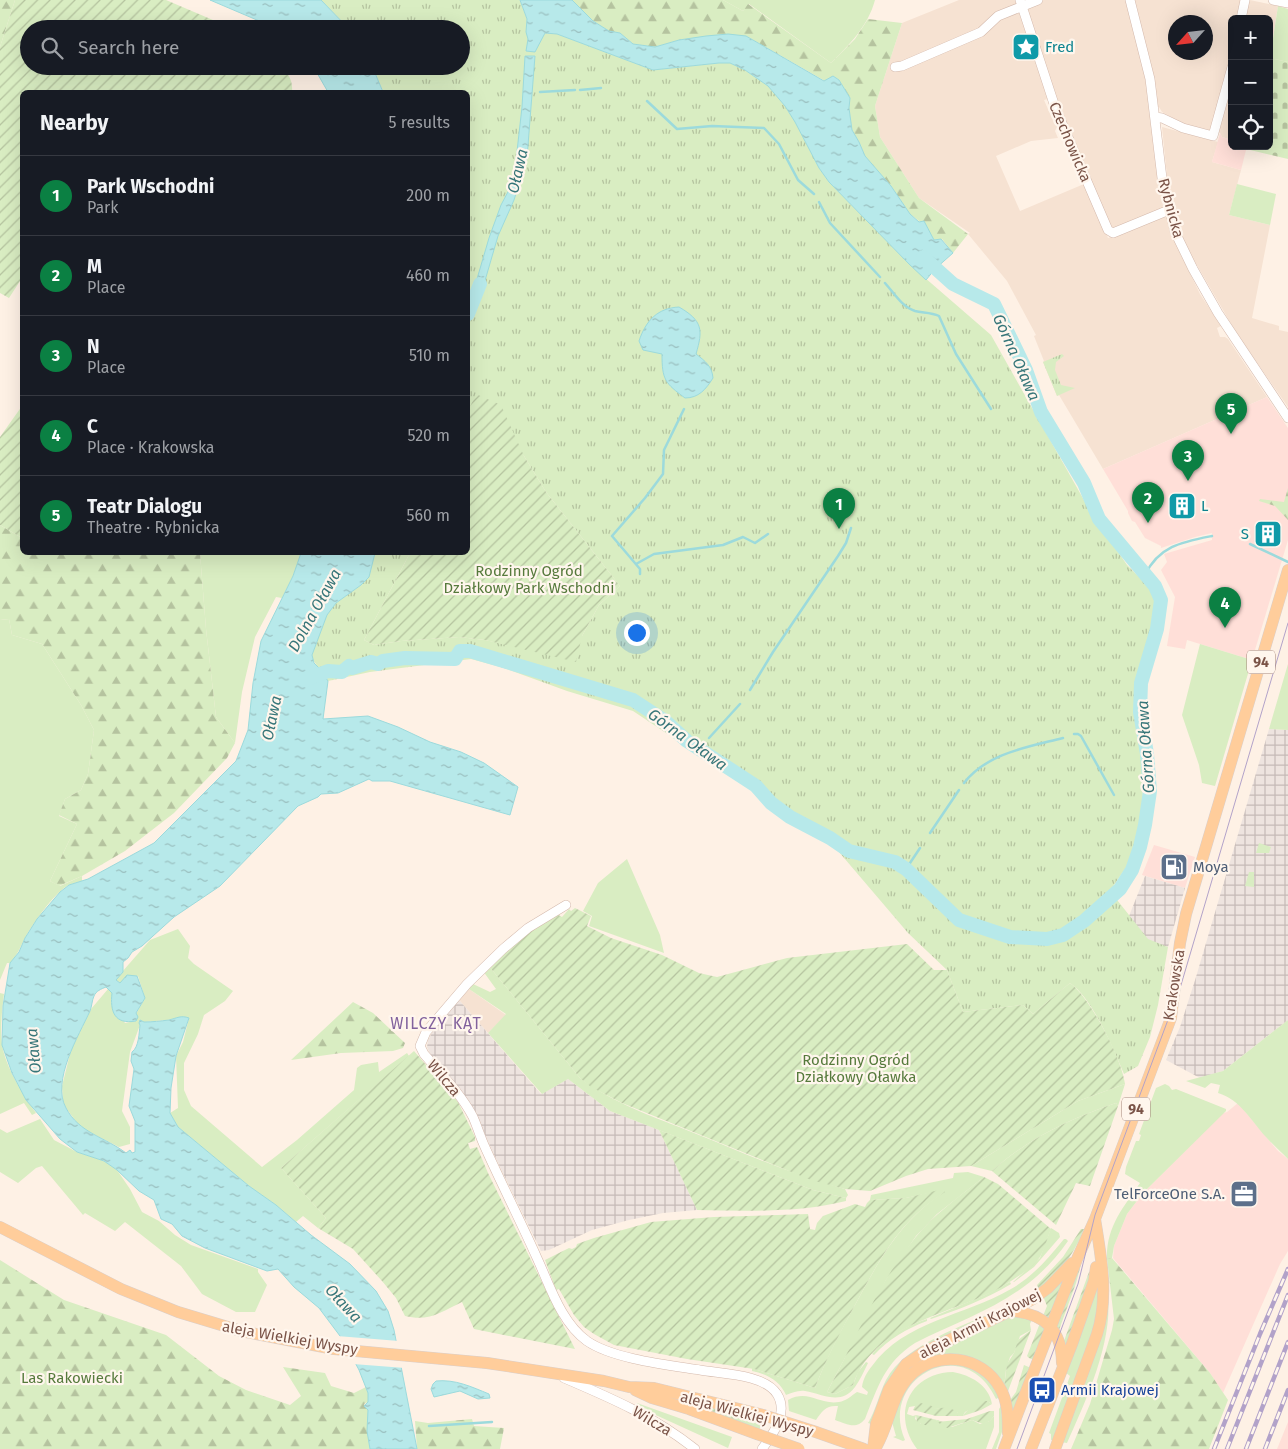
<!DOCTYPE html>
<meta charset="utf-8">
<style>
body{margin:0;font-family:"Fira Sans",sans-serif;background:#242831;color:#f1f3f6}
.controls{position:absolute;right:15px;top:15px;display:grid;overflow:hidden;border-radius:8px;box-shadow:0 5px 20px #0002}
.controls button{width:45px;height:45px;display:grid;place-items:center;padding:0;border:0;border-bottom:1px solid #363941;background:#171b24;color:#f1f3f6;font:25px sans-serif}
.compass{position:absolute;left:1168px;top:15px;width:45px;height:45px;border-radius:50%;background:#171b24;box-shadow:0 5px 20px #0002;rotate:243deg}
.you{position:absolute;left:636px;top:632px;width:18px;height:18px;margin:-12px;border:4px solid #fff;border-radius:50%;background:#1a73e8;box-shadow:0 0 0 8px #1a73e833}
.badge{display:grid;place-items:center;width:32px;height:32px;border-radius:50%;background:#0b8043;color:#fff;font-size:16px;font-weight:700}
.pin{position:absolute;translate:-50% -41px;filter:drop-shadow(0 1px 2px #0008)}
.pin::after{content:'';position:absolute;top:26px;width:18px;height:15px;background:inherit;clip-path:polygon(0 0,100% 0,50% 100%)}
.list{margin:0;padding:0;list-style:none}
h2{display:flex;justify-content:space-between;align-items:center;height:65px;margin:0;padding:0 20px;font-size:21px}
h2 small{font-size:16px;font-weight:400;color:#9ea1a6}
.list li{display:grid;grid-template-columns:32px 1fr auto;gap:15px;align-items:center;box-sizing:border-box;height:80px;padding:0 20px;border-top:1px solid #363941}
.list b{display:block;font-size:19px;white-space:nowrap}
.list p{margin:0;font-size:16px;white-space:nowrap;color:#9ea1a6}
.list em{font-size:16px;font-style:normal;color:#9ea1a6}
.icon{flex:none;width:28px;height:28px;fill:none;stroke:currentColor;stroke-width:2;stroke-linecap:round;stroke-linejoin:round}
.map{position:relative;flex:none;width:1288px;height:1449px;overflow:hidden}
.search{position:absolute;background:#171b24;box-shadow:0 5px 20px #0002;left:20px;top:20px;width:450px;height:55px;display:flex;align-items:center;gap:12px;box-sizing:border-box;padding:0 18px;border-radius:28px;color:#9ea1a6;font-size:19px}
.panel{position:absolute;background:#171b24;box-shadow:0 5px 20px #0002;left:20px;top:90px;width:450px;height:465px;border-radius:8px}
.map>svg:first-child{display:block}
.residential{fill:#f6e2d2;fill-rule:evenodd}
.commercial{fill:#ffdfd8}
.industrial{fill:url(#industrial-grid)}
.grass{fill:#d9edc2}
.forest{fill:url(#forest-firs)}
.cemetery{fill:url(#cemetery-stones)}
.park{fill:url(#park-tufts)}
.garden{fill:url(#garden-furrows)}
.water{fill:url(#water-ripples);stroke:#9cdadc}
.pier{fill:#fef1e5}
.lines{fill:none;stroke-linecap:round;stroke-linejoin:round}
.stream{stroke:#9cdadc;stroke-width:2.5}
.river{stroke:#b7e9ea;stroke-width:14}
.minor-casing{stroke:#d4b9ac;stroke-width:10}
.major-casing{stroke:#dacfcb;stroke-width:12}
.minor{stroke:#fff;stroke-width:9}
.major{stroke:#ffcd9b;stroke-width:11}
.tram{stroke:#b2a2c9;stroke-width:1}
.rail-casing{stroke:#b2a2c9;stroke-width:4.5}
.rail{stroke:#fff6ed;stroke-width:2.5;stroke-dasharray:8;stroke-linecap:butt}
.major-bridge-casing{stroke:#dacfcb;stroke-width:12;stroke-linecap:butt}
.major-bridge{stroke:#ffcd9b;stroke-width:11}
.labels{text-anchor:middle;stroke-width:4.5;stroke-linejoin:round;paint-order:stroke}
.shield{fill:#fff6ed;stroke:#a28479;stroke-width:1}
.shield-label{font-size:14px;font-weight:bold;fill:#7a5347}
.culture-label{font-size:15px;fill:#0d838f;stroke:#fff6ed;text-anchor:start}
.street-label{font-size:15px;fill:#7a5347;stroke:#fff6ed}
.park-label{font-size:15px;fill:#567a3c;stroke:#fff6ed}
.service-label{font-size:15px;fill:#4e5e75;stroke:#fff6ed;text-anchor:start}
.transit-label{font-size:15px;fill:#164399;stroke:#fff6ed;text-anchor:start}
.water-label{font-size:16px;font-style:italic;fill:#377679;stroke:#fff6ed}
.neighbourhood-label{font-size:16px;letter-spacing:1px;fill:#82629d;stroke:#fff6ed}
</style>
<div class="map">
<svg width="1288" height="1449" viewBox="0 0 1288 1449">
<defs>
<pattern id="industrial-grid" width="8" height="8" patternUnits="userSpaceOnUse" patternTransform="scale(1.25)"><rect width="8" height="8" fill="#eee4df"/><path d="M0 4h8M4 0v8" fill="none" stroke="#c6bbb7"/></pattern>
<pattern id="forest-firs" width="22" height="20" patternUnits="userSpaceOnUse" patternTransform="scale(1.25)"><rect width="22" height="20" fill="#d9edc2"/><path d="M5 1l3.5 6h-7zM16 11l3.5 6h-7z" fill="#b5c39f"/></pattern>
<pattern id="cemetery-stones" width="16" height="16" patternUnits="userSpaceOnUse" patternTransform="scale(1.25)"><rect width="16" height="16" fill="#d9edc2"/><path d="M2 7V4a2 2 0 0 1 4 0v3zM10 15v-3a2 2 0 0 1 4 0v3z" fill="#b5c39f"/></pattern>
<pattern id="park-tufts" width="24" height="20" patternUnits="userSpaceOnUse" patternTransform="scale(1.25)"><rect width="24" height="20" fill="#d9edc2"/><path d="M3 7l-1-3M5 7V3M7 7l1-3M15 17l-1-3M17 17v-4M19 17l1-3" fill="none" stroke="#b5c39f"/></pattern>
<pattern id="garden-furrows" width="10" height="10" patternUnits="userSpaceOnUse" patternTransform="scale(1.25)"><rect width="10" height="10" fill="#d9edc2"/><path d="M-1 1l2-2M0 10L10 0M9 11l2-2" fill="none" stroke="#b5c39f"/></pattern>
<pattern id="water-ripples" width="26" height="14" patternUnits="userSpaceOnUse" patternTransform="scale(1.25)"><rect width="26" height="14" fill="#b7e9ea"/><path d="M2 4q2-2 4 0t4 0M15 11q2-2 4 0t4 0" fill="none" stroke="#9abfbf"/></pattern>
</defs>
<rect width="100%" height="100%" fill="#fef1e5"/>
<path class="residential" d="M959,0H1250L1278,6L1269,62V19H1232V140L1222,137L1220,133L1184,124L1162,112L1159,107L1150,108L1158,179L1163,206L1162,208L1113,228L1111,227L1055,97L1044,100L1054,123L1058,125L1055,131L1058,138L1031,141L996,156L1020,211L1084,184L1108,238L1161,216H1166L1179,251L1200,294L1221,326L1217,328L1220,337H1225L1228,339L1267,397L1103,469L1059,395L1057,396L1043,362L1044,361L1034,336L1036,335L1007,281L968,234L970,233L919,198L880,137L875,106L902,23ZM1176,22H1206V52H1176Z
M1162,127L1218,142L1212,162L1241,170L1229,215L1270,225L1252,318L1279,326V330L1288,332V407L1237,334L1187,248L1179,231L1168,186Z
M469,989L506,1015L488,1033L459,1000Z"/>
<path class="commercial" d="M1220,133L1222,137L1232,140V146H1247L1241,170L1212,162Z
M1267,397L1288,428V540L1252,660L1187,640L1185,649L1167,646L1175,597L1161,570L1167,562L1164,554L1212,540V533L1195,537L1161,548V546L1145,538L1135,522L1132,521L1128,513V511L1103,469Z
M1154,845L1195,857L1185,888L1142,875Z
M1238,1103L1278,1151L1288,1159V1251L1280,1264L1223,1393L1210,1373L1113,1258L1114,1246L1127,1214L1143,1193L1223,1113L1227,1112Z
M1288,1422V1449H1277Z"/>
<path class="industrial" d="M1269,729L1288,730V1020L1223,1071L1200,1078L1166,1060L1180,1027L1196,977Z
M1145,876L1185,888L1168,947L1148,940L1129,916Z
M459,1000L541,1094L568,1079L610,1111L659,1130L697,1210L663,1213L629,1220L592,1230L549,1250L541,1251L497,1161L472,1106L430,1054L427,1047L428,1040L433,1031Z"/>
<path class="grass" d="M723,0H875C868,26 850,44 831,63L749,4L743,11Z
M1278,6L1288,9V62L1270,58Z
M1237,184L1276,194L1270,225L1229,215Z
M200,553H301L293,576L282,598L276,597L255,637L242,692L235,743L216,717L206,629Z
M9,619L12,635L42,644L81,705L94,730L88,774L81,790L65,799L59,816L77,824L50,881L60,886L82,876V881C77,882 71,884 67,886C52,896 35,921 26,936C20,947 19,953 10,963H7L0,980V620Z
M1200,644L1252,660L1215,786L1202,783L1199,765L1182,715Z
M1288,664V730L1269,729Z
M1259,843L1271,847L1269,853H1256Z
M627,859L660,935L664,953L589,926L592,916L583,911L598,883Z
M1249,872H1254V887L1245,886Z
M178,929L190,946L188,958L194,964L233,991L225,1001L204,1015L198,1034L184,1063V1090L191,1106L262,1167L297,1140L354,1090L357,1068L361,1065L378,1062L379,1072L407,1053L409,1056L281,1168L326,1218L318,1228L303,1216L296,1222L276,1205L249,1186L178,1127L170,1113L178,1108L176,1056L183,1042L189,1018L144,1022L140,1025L130,1052L122,1111L130,1127V1144L119,1147L85,1130L77,1123L66,1108L63,1102L62,1086L71,1050L91,1009L108,989L113,993L111,1002L125,1023L136,1021V1014L145,998L138,976L121,983L115,980L150,940Z
M488,965L580,1078C614,1104 655,1117 694,1133C744,1153 793,1175 845,1189L848,1195L846,1198L813,1190L610,1111L568,1079L542,1094L488,1033L506,1014L469,989L473,984L490,992L496,989L483,971Z
M0,993L4,994C2,1010 0,1028 2,1044C5,1066 23,1095 36,1113L32,1115L24,1103L0,1114Z
M1288,1020V1159C1281,1152 1273,1145 1266,1137C1251,1121 1241,1100 1218,1093L1220,1085L1211,1083L1205,1088L1186,1081L1223,1071Z
M1125,1084L1118,1106L1116,1103C1069,1119 1029,1138 992,1171L971,1166L1078,1101Z
M1165,1084L1169,1086L1172,1090L1176,1089L1226,1109V1111L1143,1193L1127,1214L1114,1246L1112,1258L1107,1259C1106,1227 1123,1208 1140,1183L1125,1174L1126,1167L1136,1141H1139L1141,1135L1139,1134L1156,1088Z
M40,1119L54,1140L77,1152L104,1161L117,1170L130,1189L142,1212L159,1221L175,1235L191,1245L258,1269V1272L267,1285L255,1312H236L202,1294L181,1266L125,1222L115,1231L85,1213L83,1215L42,1166L36,1168L18,1183L0,1172V1129L7,1133Z
M968,1172L984,1177L937,1214L916,1236L886,1280L827,1392L835,1394L853,1385L858,1372L866,1362L868,1363C864,1371 860,1380 855,1387C841,1406 823,1394 805,1391C798,1390 792,1393 786,1395C780,1381 767,1374 752,1371V1368L754,1369L815,1388C826,1359 840,1332 855,1305C880,1259 899,1222 944,1192L943,1190L906,1198L870,1200L871,1195L953,1178L954,1173Z
M1051,1228L1059,1233L1060,1237L1034,1267L1014,1282H1013L1040,1258Z
M1064,1239H1066L1068,1241C1027,1300 975,1313 915,1343C884,1363 878,1387 865,1419C856,1430 847,1424 835,1420L838,1406C826,1405 822,1411 816,1420L789,1411L788,1400C809,1389 818,1405 839,1402C846,1401 851,1396 857,1392L867,1395L868,1392L862,1387C863,1379 867,1372 872,1366C904,1321 965,1316 1011,1289C1032,1277 1048,1259 1064,1239Z
M1010,1282L1011,1284C986,1299 958,1310 931,1319L930,1318L985,1295Z
M1098,1283L1096,1323L1053,1440H1051V1434L1049,1433L1070,1376L1065,1372Z
M1108,1300C1112,1344 1085,1403 1067,1443L1061,1442Z
M1000,1309L1001,1310L904,1360L888,1381L871,1424L868,1423C876,1410 879,1394 886,1380C905,1344 964,1326 1000,1309Z
M1011,1317H1020L1032,1319L1030,1324L1031,1330L1020,1336L1014,1353L1010,1357L1006,1370L1004,1387L947,1354L891,1395L908,1369L919,1360Z
M927,1319V1321C906,1329 889,1339 874,1355L872,1354C887,1336 906,1326 927,1319Z
M958,1363L986,1376L1000,1397L996,1399C964,1331 878,1379 905,1440L903,1441L893,1437L896,1436L892,1422L901,1395L913,1379L932,1366Z
M953,1372C970,1375 989,1385 992,1404L987,1401L965,1412L963,1416H958V1413L944,1408L936,1409L915,1406L909,1407L907,1414L913,1416L916,1415L915,1419L921,1424L938,1420L952,1427L972,1420L980,1424L990,1421L994,1416V1427L986,1449H917C891,1414 909,1373 953,1372Z
M637,1403L732,1437L728,1448L636,1406Z
M1001,1406L1003,1429L996,1449H992L999,1432V1409Z
M733,1412L761,1419L760,1421L762,1422L760,1428H759L758,1429L736,1422L737,1419Z"/>
<path class="forest" d="M0,0H15L0,47Z
M572,0H723L743,11L748,4L831,63L855,39L868,19L902,23L875,106L880,137L919,198L968,234L953,253L942,239L934,240L928,232V228L910,214L891,186L865,156L859,142L852,130L849,108L850,98L839,80L833,76L825,81L746,36L679,40L655,47L633,44L620,33L609,31L593,21Z
M1288,488V520L1275,506L1259,501L1260,499L1284,502Z
M0,525L22,538V552L200,553L206,629L216,717L235,743L227,758L174,813L125,851L82,876L59,886L50,881L77,824L59,815L65,799L81,790L88,774L94,730L81,705L42,644L12,635L9,619L0,620Z
M353,1002L373,1013L405,1043L403,1048L393,1051L341,1053L291,1060Z
M1112,1258L1210,1373L1228,1400L1209,1449H1071L1090,1404L1112,1330L1114,1319L1107,1259Z
M0,1260L64,1300L166,1335L219,1376L246,1390L290,1405L301,1396L283,1367L325,1373L331,1386L354,1393L366,1387L368,1393V1402L364,1404L368,1410L370,1449H0Z
M472,1419L474,1426L504,1428L500,1449H417L415,1421L428,1423Z"/>
<path class="cemetery" d="M1270,58L1288,62V159L1246,149L1247,146H1269Z"/>
<path class="park" d="M321,0H520L527,19L526,32L557,34L653,70L719,63H730L745,70L768,86L785,106L795,122L819,168L829,182L909,264L991,335L1089,509L1127,565L1152,590L1157,608L1134,689L1137,722L1141,746L1143,800L1133,857L1110,891L1148,939L1168,947L1158,1005L1150,1037L1138,1066L1124,1074C1113,1048 1093,999 1070,983L1033,1014L1023,1005L963,1012L947,970L908,933L833,845L786,821L747,787L633,711L567,691L504,668L471,659L370,672L328,681L313,660L312,655L319,633L327,615L336,603L361,585L369,577L375,553H410L364,640L374,645L401,641L459,637L485,640L528,649L582,636L599,605L620,586L546,492L524,456L477,395L468,411V92H383L372,66H461V29H349Z
M1062,354L1064,356L1056,362L1055,370L1061,385L1075,388L1057,396L1043,362Z"/>
<path class="garden" d="M15,0H166L234,29H29V66H281C289,74 293,81 292,92H22V278L9,298L0,293V47Z
M476,394L501,405L524,456L546,492L620,586L599,605L582,636L576,662L485,640L459,637L401,641L374,645L364,640L410,553L468,552V411Z
M22,406V538L0,525V437Z
M575,908L591,916L587,926L611,938L662,955L699,973L717,977L787,958L907,944L934,970H947L963,1012L1023,1005L1033,1014L1070,983C1090,997 1122,1059 1125,1084L1078,1101L971,1166L928,1169L906,1176L870,1191L845,1189L811,1180L622,1103L591,1087L580,1078L488,965L519,937L557,914L562,917L569,909L571,911Z
M414,1051L458,1102L475,1137V1141L468,1143L470,1149L477,1147L488,1173L575,1349L474,1329L462,1302C441,1312 429,1322 405,1316L396,1298L382,1281L353,1249L318,1228L326,1218L281,1168Z
M1116,1103L1118,1106L1090,1186L1076,1183L1056,1225L992,1171C1029,1138 1069,1119 1116,1103Z
M659,1130L813,1190L846,1198V1201C798,1213 746,1211 697,1210Z
M984,1177L998,1184L1051,1229C1047,1238 1045,1249 1040,1257C1035,1265 1025,1272 1017,1277C964,1316 878,1315 853,1385L835,1394L827,1392C855,1341 877,1284 915,1238C934,1214 960,1196 984,1177Z
M943,1189L945,1192C899,1221 880,1259 855,1305C840,1333 826,1359 815,1388L754,1369L687,1359L614,1345L594,1334L584,1327L574,1315L559,1289L556,1290L545,1260L569,1248L572,1249L576,1247L577,1244L594,1238L651,1222L714,1217L808,1214L810,1229L815,1230L817,1223L823,1216L855,1204L865,1207L867,1203L870,1200L906,1198Z
M1081,1229H1084C1072,1258 1061,1270 1039,1291L1037,1285L1063,1257Z
M1083,1257L1076,1283L1059,1330L1056,1326Z
M1089,1272H1092L1067,1350L1064,1341Z
M1065,1277L1050,1319L1043,1316L1047,1306L1043,1296Z
M1040,1323L1045,1327L1034,1360L1029,1358L1027,1356Z
M1031,1330L1008,1391L1004,1387L1007,1364L1014,1353L1018,1340Z
M1024,1365L1031,1368L1013,1414L1010,1400L1016,1392Z
M642,1390L733,1412L737,1419H739L738,1421Z
M984,1401H987L992,1404L981,1410L963,1416C967,1408 977,1406 984,1401Z
M920,1403L930,1405L936,1409C943,1407 952,1407 958,1413V1416H936L913,1410L916,1404Z
M990,1411H994V1416L990,1421L983,1424L972,1420L947,1428L937,1422L967,1419Z
M916,1415L937,1420C931,1427 924,1426 917,1422Z"/>
<path class="water" d="M210,0H321L349,29H278Z
M520,0H572L593,21L609,31L620,33L633,44L655,47L679,40L706,36L728,34L746,36L824,81L833,76L839,80L850,98L849,108L852,130L859,142L865,156L891,186L910,214L919,222L924,221L934,240L941,239L953,253L935,269L926,280L909,264L829,182L819,168L795,122L785,106L768,86L745,70L730,63H719L653,70L557,34L545,33L535,52L526,51L528,39L526,32L527,19Z
M525,56H535L527,158L514,200L498,236L477,308L472,296L489,238L501,205L510,188L515,169L522,107Z
M313,66H372L383,92H328Z
M679,307C703,321 703,330 696,354C705,361 712,366 713,378C706,389 699,398 685,398C665,383 662,380 662,354L643,350L639,341C646,320 658,308 679,307Z
M301,553H375L369,577L361,585L336,603L327,615L312,655L314,663L319,668L328,681L323,719L368,716L398,727L430,742L461,752L484,763L518,787L510,815L390,781H372L369,779L338,793L321,794L318,797L298,806L220,886L174,917L142,946L132,952L128,958L123,962V972L116,980L120,983L127,975L137,976L145,998L136,1013L138,1017L136,1021C114,1025 110,1011 112,993L106,987C101,989 96,991 94,996C92,1000 92,1006 90,1011C79,1035 51,1081 66,1108C79,1133 105,1137 126,1153L130,1150L132,1153L135,1152V1121L129,1106L134,1069L131,1061L132,1052C139,1047 139,1033 140,1025L139,1023L140,1020L144,1022C152,1022 161,1021 169,1020C177,1018 181,1015 189,1018L176,1056L171,1088L170,1113L178,1127L249,1186L276,1205L311,1235L350,1264L376,1291L388,1311L394,1330L417,1449H370L367,1431L368,1410L364,1406L368,1402V1393L359,1370L343,1340L319,1308L294,1287L278,1269L267,1271L205,1248L182,1236L172,1224L161,1219L154,1200L139,1191L117,1170L104,1161L77,1152L60,1139L26,1100L12,1073L2,1045L3,1006L10,963L19,952L25,938L37,919L60,892L69,885L88,879L154,843L236,761L248,730L253,683L261,641L293,576Z
M436,1381C455,1379 472,1387 489,1394L490,1398L478,1399L460,1391L434,1397L431,1389L433,1384Z"/>
<path class="pier" d="M337,1336L399,1341L405,1368L353,1364Z"/>
<g class="lines">
<path class="stream" d="M580,90L601,88
M540,92L575,90
M647,101L677,129L712,126L764,128L779,144L798,180L814,194
M819,202L830,223L880,277
M885,283C894,293 902,307 915,311C923,313 931,312 939,316L956,354L991,409
M1250,544L1288,562
M636,564L654,554L723,545L743,537L755,543L768,534
M640,574V569L612,536L645,498L663,474L664,450L684,409
M1145,575C1159,546 1182,542 1212,536
M750,690L773,652L838,556L846,543L851,528
M1074,734H1078L1081,736L1114,795
M709,738L740,704
M696,747L701,743
M964,783C987,753 1028,747 1063,738
M930,833L959,790
M906,869L920,848
M429,1426L492,1422"/>
<path class="river" d="M468,314L480,284
M305,680L328,671L342,672L349,666L352,668L371,662L378,664L383,661L405,658L455,659L460,651H470L633,700L665,721L687,741L756,786L771,803L790,817L830,838L849,851L895,862L906,869L959,920L1010,937L1047,939L1063,935L1084,921L1120,889L1132,870L1140,847L1145,825L1150,791L1147,754L1140,712L1141,683L1157,629L1161,600L1155,586L1099,519L1084,483L1041,412L1026,370L994,304L953,284L923,257"/>
<defs>
<path id="minor" d="M1020,0L1055,107L1108,230L1113,233L1169,210
M1130,0L1150,79L1162,178L1175,232L1193,269L1218,313L1288,418
M1273,0L1288,3
M1241,19L1245,0
M895,67L902,66L981,32L998,16L1038,0
M1155,117L1162,118L1183,128L1213,136L1232,67
M566,905L528,928L503,949L467,984L426,1032L420,1046L424,1054C441,1074 461,1094 473,1117C477,1126 480,1136 484,1145C501,1183 520,1220 537,1258C550,1286 561,1322 587,1341C613,1359 668,1365 700,1370C722,1374 764,1374 777,1394C789,1413 773,1434 762,1449
M564,1378C611,1398 655,1417 695,1449"/>
<path id="major" d="M0,1227L121,1289L178,1312L241,1331L334,1349L487,1363L604,1381L629,1387L654,1388L763,1415
M1010,1311C1043,1313 1062,1329 1062,1363
M635,1390L652,1398L689,1409L757,1434
M813,1431L864,1449
M873,1449L876,1424L889,1389L906,1364L924,1352L1010,1311L1033,1299L1048,1288L1072,1263
M875,1449C889,1427 891,1396 909,1377C935,1349 982,1355 1000,1388C1008,1401 1008,1418 1008,1433
M1004,1449L1077,1259L1095,1219L1171,1018L1180,943L1186,914L1288,570
M1031,1449L1072,1344L1094,1281L1096,1267
M1055,1449L1097,1334C1109,1297 1101,1256 1095,1219"/>
</defs>
<use href="#minor" class="minor-casing"/>
<use href="#major" class="major-casing"/>
<use href="#minor" class="minor"/>
<use href="#major" class="major"/>
<path class="tram" d="M1017,1449L1078,1284L1095,1215L1181,985L1288,623"/>
<defs>
<path id="rail" d="M1214,1449L1260,1334L1288,1269
M1227,1449L1288,1295
M1246,1449L1288,1342
M1265,1449L1288,1390"/>
</defs>
<use href="#rail" class="rail-casing"/>
<use href="#rail" class="rail"/>
<defs>
<path id="major-bridge" d="M763,1415L813,1431
M757,1434L799,1449"/>
</defs>
<use href="#major-bridge" class="major-bridge-casing"/>
<use href="#major-bridge" class="major-bridge"/>
</g>
<defs>
<symbol id="sight-square" viewBox="-11 -11 22 22"><rect x="-9" y="-9" width="18" height="18" rx="4" fill="#0f9aa8" stroke="#fff6ed"/><path d="M0-6L1.8-2.2L6-1.7L2.9 1.2L3.7 5.4L0 3.3L-3.7 5.4L-2.9 1.2L-6-1.7L-1.8-2.2Z" fill="#fff"/></symbol>
<symbol id="building-square" viewBox="-11 -11 22 22"><rect x="-9" y="-9" width="18" height="18" rx="4" fill="#0f9aa8" stroke="#fff6ed"/><path d="M-4-6H4V6H1V3H-1V6H-4ZM-2.5-4.3h1.7v1.8h-1.7ZM.8-4.3h1.7v1.8H.8ZM-2.5-1h1.7V.8h-1.7ZM.8-1h1.7V.8H.8Z" fill="#fff"/></symbol>
<symbol id="fuel-square" viewBox="-11 -11 22 22"><rect x="-9" y="-9" width="18" height="18" rx="4" fill="#5c6f8a" stroke="#fff6ed"/><path d="M-5.5-6h7V0h2V4h1.3V-2.5L3-4.5l.8-.8L6-3V5H2.5V1h-1V6h-7ZM-4.2-4.7v3.2H.2V-4.7Z" fill="#fff"/></symbol>
<symbol id="office-square" viewBox="-11 -11 22 22"><rect x="-9" y="-9" width="18" height="18" rx="4" fill="#5c6f8a" stroke="#fff6ed"/><path d="M-6-3h4V-5.5h4V-3h4V5H-6ZM-1-4.5V-3h2v-1.5ZM-6 0V1H6V0Z" fill="#fff"/></symbol>
<symbol id="bus-square" viewBox="-11 -11 22 22"><rect x="-9" y="-9" width="18" height="18" rx="4" fill="#1a4fb4" stroke="#fff6ed"/><path d="M-5-6H5V4H4V6H2V4H-2V6H-4V4H-5ZM-3.5-4V0h7V-4ZM-3.5 1.2v1.5H-2V1.2ZM2 1.2v1.5H3.5V1.2Z" fill="#fff"/></symbol>
</defs>
<g fill-rule="evenodd">
<use href="#sight-square" x="1010" y="31" width="32" height="32"/>
<use href="#building-square" x="1166" y="490" width="32" height="32"/>
<use href="#building-square" x="1252" y="518" width="32" height="32"/>
<use href="#fuel-square" x="1158" y="851" width="32" height="32"/>
<use href="#office-square" x="1228" y="1178" width="32" height="32"/>
<use href="#bus-square" x="1026" y="1374" width="32" height="32"/>
</g>
<g class="labels">
<g class="shield">
<rect x="1247" y="650.5" width="28" height="23" rx="4"/>
<rect x="1122" y="1097.5" width="28" height="23" rx="4"/>
</g>
<g class="shield-label">
<text x="1261" y="667">94</text>
<text x="1136" y="1114">94</text>
</g>
<g class="culture-label">
<text x="1045" y="52">Fred</text>
<text x="1201" y="511">L</text>
<text x="1249" y="539" text-anchor="end">S</text>
</g>
<g class="street-label">
<text transform="translate(1070 142) rotate(67)" y="5">Czechowicka</text>
<text transform="translate(1171 208) rotate(75)" y="5">Rybnicka</text>
<text transform="translate(1174 985) rotate(-81)" y="5">Krakowska</text>
<text transform="translate(444 1078) rotate(50)" y="5">Wilcza</text>
<text transform="translate(980 1324) rotate(-27)" y="5">aleja Armii Krajowej</text>
<text transform="translate(290 1338) rotate(10)" y="5">aleja Wielkiej Wyspy</text>
<text transform="translate(747 1414) rotate(15)" y="5">aleja Wielkiej Wyspy</text>
<text transform="translate(652 1421) rotate(31)" y="5">Wilcza</text>
</g>
<g class="park-label">
<text x="529" y="576">Rodzinny Ogród<tspan x="529" dy="17">Działkowy Park Wschodni</tspan></text>
<text x="856" y="1065">Rodzinny Ogród<tspan x="856" dy="17">Działkowy Oławka</tspan></text>
<text x="72" y="1383">Las Rakowiecki</text>
</g>
<g class="service-label">
<text x="1193" y="872">Moya</text>
<text x="1225" y="1199" text-anchor="end">TelForceOne S.A.</text>
</g>
<g class="transit-label">
<text x="1061" y="1395">Armii Krajowej</text>
</g>
<g class="water-label">
<text transform="translate(517 171) rotate(-77)" y="6">Oława</text>
<text transform="translate(1017 357) rotate(66)" y="6">Górna Oława</text>
<text transform="translate(314 610) rotate(-61)" y="6">Dolna Oława</text>
<text transform="translate(271 718) rotate(-78)" y="6">Oława</text>
<text transform="translate(688 739) rotate(36)" y="6">Górna Oława</text>
<text transform="translate(1145 747) rotate(-94)" y="6">Górna Oława</text>
<text transform="translate(33 1051) rotate(-95)" y="6">Oława</text>
<text transform="translate(344 1303) rotate(47)" y="6">Oława</text>
</g>
<g class="neighbourhood-label">
<text x="436" y="1029">WILCZY KĄT</text>
</g>
</g>
</svg>
<div class="controls">
<button>+</button>
<button>−</button>
<button><svg class="icon" aria-label="locate" viewBox="0 0 24 24"><circle cx="12" cy="12" r="6"/><path d="M12 2v4M12 18v4M2 12h4M18 12h4"/></svg></button>
</div>
<svg class="compass" viewBox="-18 -18 36 36"><path d="M0-13l5 13h-10z" fill="#e53935"/><path d="M0 13l5-13h-10z" fill="#9ea1a6"/></svg>
<div class="you"></div>
<div class="pin badge" style="left:839px;top:529px">1</div>
<div class="pin badge" style="left:1148px;top:523px">2</div>
<div class="pin badge" style="left:1188px;top:481px">3</div>
<div class="pin badge" style="left:1225px;top:628px">4</div>
<div class="pin badge" style="left:1231px;top:434px">5</div>
<div class="search"><svg class="icon" aria-label="search" viewBox="0 0 24 24"><circle cx="10" cy="10" r="6"/><path d="M15 15l6 6"/></svg>Search here</div>
<section class="panel">
<h2>Nearby<small>5 results</small></h2>
<ul class="list">
<li><span class="badge">1</span><div><b>Park Wschodni</b><p>Park</p></div><em>200 m</em></li>
<li><span class="badge">2</span><div><b>M</b><p>Place</p></div><em>460 m</em></li>
<li><span class="badge">3</span><div><b>N</b><p>Place</p></div><em>510 m</em></li>
<li><span class="badge">4</span><div><b>C</b><p>Place · Krakowska</p></div><em>520 m</em></li>
<li><span class="badge">5</span><div><b>Teatr Dialogu</b><p>Theatre · Rybnicka</p></div><em>560 m</em></li>
</ul>
</section>
</div>
